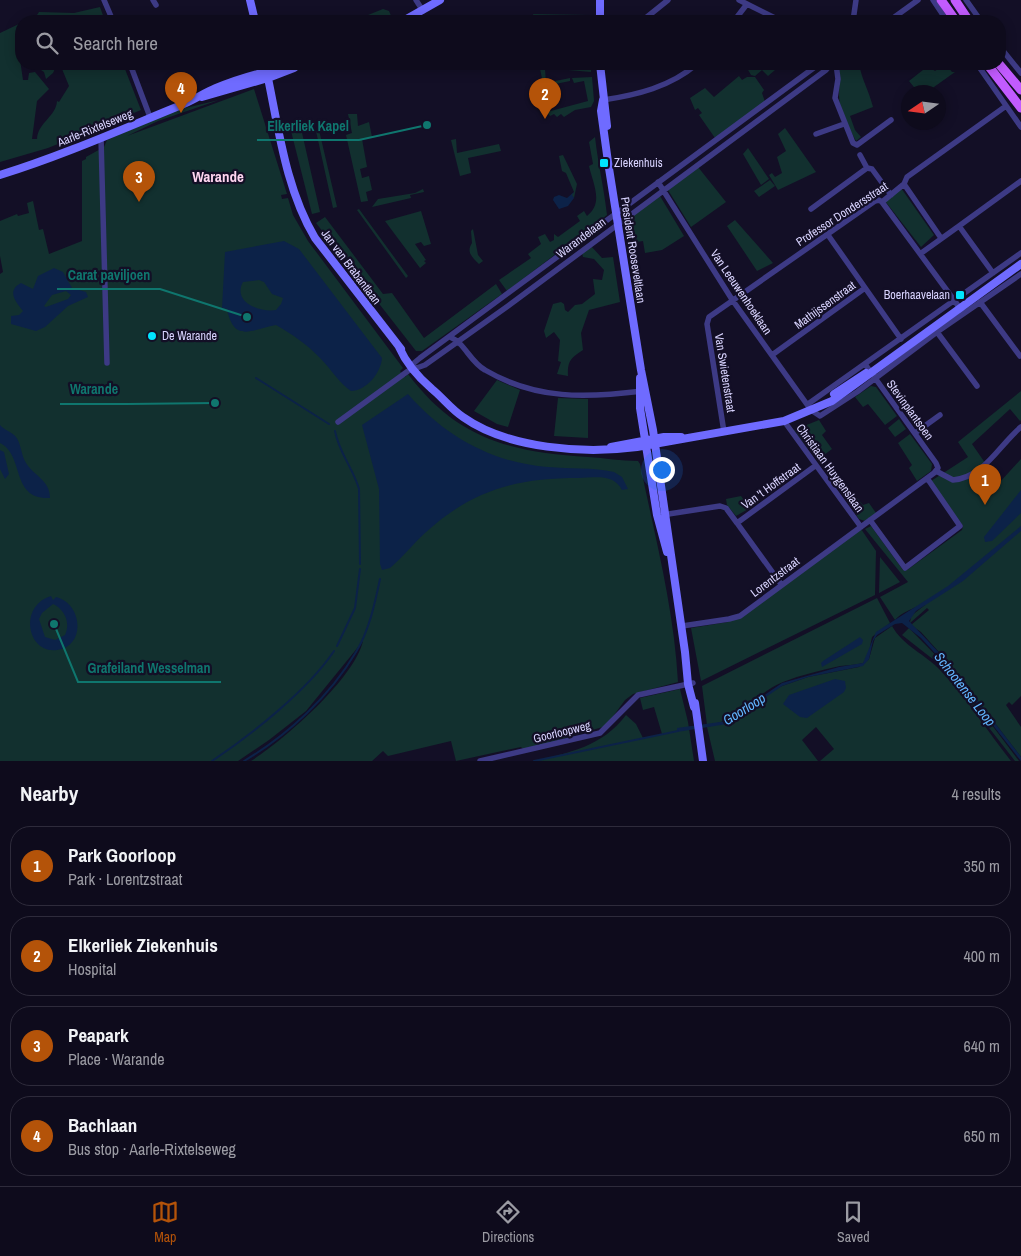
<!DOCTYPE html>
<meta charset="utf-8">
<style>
body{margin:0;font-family:"Archivo Narrow",sans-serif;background:#1c1929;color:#f1f3f6}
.compass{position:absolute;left:901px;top:85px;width:45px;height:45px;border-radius:50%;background:#0e0b1c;box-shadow:0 2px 12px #0003;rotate:257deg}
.you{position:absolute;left:661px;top:469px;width:18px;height:18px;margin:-12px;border:4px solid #fff;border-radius:50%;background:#1a73e8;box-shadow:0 0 0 8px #1a73e833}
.badge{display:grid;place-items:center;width:32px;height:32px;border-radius:50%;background:#b45309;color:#fff;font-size:16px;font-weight:700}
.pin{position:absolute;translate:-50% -41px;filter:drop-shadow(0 1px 2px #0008)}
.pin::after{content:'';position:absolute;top:26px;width:18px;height:15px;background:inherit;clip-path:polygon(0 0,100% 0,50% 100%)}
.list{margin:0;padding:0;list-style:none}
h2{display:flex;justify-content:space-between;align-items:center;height:65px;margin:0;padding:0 20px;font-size:21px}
h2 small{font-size:16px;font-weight:400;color:#9b9ba3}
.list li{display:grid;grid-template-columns:32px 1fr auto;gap:15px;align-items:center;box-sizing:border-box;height:80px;margin:0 10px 10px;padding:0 10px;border:1px solid #2e2b3b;border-radius:20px}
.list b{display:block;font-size:19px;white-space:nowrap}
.list p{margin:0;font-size:16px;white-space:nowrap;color:#9b9ba3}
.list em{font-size:16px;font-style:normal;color:#9b9ba3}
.icon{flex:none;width:28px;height:28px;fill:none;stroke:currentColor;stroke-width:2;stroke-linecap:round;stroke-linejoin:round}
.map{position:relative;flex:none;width:1021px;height:761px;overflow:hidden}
.search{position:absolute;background:#0e0b1c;box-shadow:0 2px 12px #0003;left:15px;right:15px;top:15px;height:55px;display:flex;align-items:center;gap:12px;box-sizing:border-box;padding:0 18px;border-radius:20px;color:#9b9ba3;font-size:19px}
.sheet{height:425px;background:#0e0b1c}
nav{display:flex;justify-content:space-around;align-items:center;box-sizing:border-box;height:70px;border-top:1px solid #2e2b3b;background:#0e0b1c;font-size:14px;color:#9b9ba3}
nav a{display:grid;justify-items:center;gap:2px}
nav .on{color:#b45309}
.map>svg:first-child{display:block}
.green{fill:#12302f}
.water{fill:#0c2248;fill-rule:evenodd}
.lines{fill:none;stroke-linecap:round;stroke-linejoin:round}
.stream{stroke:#0c2248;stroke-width:2}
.street{stroke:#3d3a85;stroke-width:5.5}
.secondary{stroke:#6f6bff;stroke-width:8}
.primary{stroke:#c25bff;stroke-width:9}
.poi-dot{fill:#00e5ff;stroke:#130f26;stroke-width:2}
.labels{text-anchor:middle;stroke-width:4.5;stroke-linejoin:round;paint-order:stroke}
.street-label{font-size:12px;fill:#d9d4ff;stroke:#130f26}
.poi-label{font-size:12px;fill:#d9d4ff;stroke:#130f26;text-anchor:start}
.water-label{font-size:14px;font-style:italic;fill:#62b6ff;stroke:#130f26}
.quarter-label{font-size:15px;font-weight:bold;fill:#ffd6f0;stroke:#130f26}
.leader{fill:none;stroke:#0f766e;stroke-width:2}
.callout-dot{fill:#0f766e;stroke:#130f26;stroke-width:2}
.callout-label{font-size:14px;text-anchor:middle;font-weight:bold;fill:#0f766e;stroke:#130f26;stroke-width:4.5;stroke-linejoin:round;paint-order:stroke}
</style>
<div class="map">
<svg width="1021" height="761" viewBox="0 0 1021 761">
<rect width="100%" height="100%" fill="#130f26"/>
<path class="green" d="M100,7L105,21H52L37,16L35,21H25L37,15L39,12L74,13Z
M383,9L389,11L392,18L386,21H362L363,17Z
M533,14L590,15V21H536Z
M21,23V45L18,46L23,80H28L29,73L35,72L49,89L37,101L32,139H37C38,122 56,117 57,101L59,102L69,86L60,64H123L141,110L48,148L0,162V33Z
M32,64H57L53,73L46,79L44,72Z
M539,64H542L545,69L546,83L570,78V81L541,87L540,84L543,83Z
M568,64H591V72L568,70Z
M751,64H769L775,70L768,76L762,70L755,76L751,75L747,68Z
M838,64H859C862,80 869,91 873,107L850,116L855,130L861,137L856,141C849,128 839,111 839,96C839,84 841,76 838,64Z
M928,66L935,71L941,67H948L952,72H955L927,92H918L909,81Z
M739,76L742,80L747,77H755L764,90L762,93L765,102L715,138L699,115L702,113L698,108L695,110L690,98L705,88L714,97Z
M592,77L594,101L591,107L575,110L564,117L561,114L557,117L554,114L550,116L547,112L588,101L584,81L574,83L572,78Z
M254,89L287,194L281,195L282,199L288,198L293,215L308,241L403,368L400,371L405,377L408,374C457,439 510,452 588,457C605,458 621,461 638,461L640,464C655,537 674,608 678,682L633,694L625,700L606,726L524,750L521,747L456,761L451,741L388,756L383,751L372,761H251C284,740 354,679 363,641L306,711L269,740L238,761H0V274L3,272L0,256V221L17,214L18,216L29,213L27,203L33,201L39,230L43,229L49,254L82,241V161L86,159V157L104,147L107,140L177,110L219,100L158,121L127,136Z
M348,114H357L358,126L369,122L372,137L362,139L367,167L360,169L362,178L369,176L372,190L366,192L368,201L361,202L346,135L352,133Z
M300,124L320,212L312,214L290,127Z
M785,128L816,172L778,190L769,175L772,173L775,177L782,173L777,157L786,151L778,134Z
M319,130L337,207L333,208L316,131Z
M595,137C598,164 604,188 607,215L507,291L499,280L531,258L528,254L541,244L538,237L545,234L550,242L554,240V234L558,237L580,221L577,216L584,211L587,216C604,203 593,184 589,166L593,164L589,142Z
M456,139L457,153L499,144L501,151L468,158L471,173L460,176L451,140Z
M748,148L769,179L761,185L743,154Z
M563,155L577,184L574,198L571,195L574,192L566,173L562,171L559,156Z
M698,167L726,202L691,227L668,190Z
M770,180L775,186L759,197L754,191Z
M901,188L934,235L921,247L885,201Z
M423,189L424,192L410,195L411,198L372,207L378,199L415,193Z
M660,196L684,236L662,250L645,253L643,241L630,243L627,220Z
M359,209L408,276L406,278L357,210Z
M421,211L431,244L424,246L421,242L415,244L426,260L424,261L426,263L420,268L385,221Z
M325,217L383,294L392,293L424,338L496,284L502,294L422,351H416L316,223Z
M735,220L773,263L757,271L727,226Z
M473,229L478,255L483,261L479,264C472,257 466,252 472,243L471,231Z
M591,246L602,258L613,257L620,302L589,310L581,333L583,350C571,358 567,361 568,376L557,374L561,362L558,361L560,340L554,332L546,338L544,331L553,304L561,302L564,304L565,310L568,312L575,305L582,304L595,294L593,279L602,280L604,270L594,259L583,257L582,253Z
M497,380L520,390L508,427L497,424L474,411Z
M871,386L876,387L897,416L885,425L868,404L863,407L855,397Z
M1021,391V420L1020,421L1010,409L972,444L999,483L1021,459V696L1012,705L1009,702L1006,705L1021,727V757L947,661L921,632L911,625L929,610L927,608L910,623L911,616L925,605L924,603C915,608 900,613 895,620L880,597L908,582L865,529L871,526L903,570H907L962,530L963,526L931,481L968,457L958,442Z
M558,398L588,399V438L554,436Z
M899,419L906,429L895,437L888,428Z
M819,420L826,431L822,435L832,449L824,455L828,461L822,466L794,430Z
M910,434L932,464L931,471L917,481L909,468L912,465L898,443Z
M843,481L863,505L869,503L876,513L865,521L859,519L837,486Z
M741,496L750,508L736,516L727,505L726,499Z
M861,529L876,551L875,595L701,681L691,628L728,622Z
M880,557L900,582L879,593Z
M877,598L890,623L872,637L868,656L863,663C855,665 847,665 840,666C821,670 801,675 783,682C751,695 746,720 707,725L702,686Z
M892,626C903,646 925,654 940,670C965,696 988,732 1011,761H820L834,749L816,727L802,740L818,761H715L707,727L735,720L767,694L782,686L808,677L859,667L869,659L875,638Z
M909,628L952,672L1019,761H1015L939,664L902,635Z
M680,689L688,722L694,761H534C569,753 603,746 626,715L636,724L643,738L662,734L654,707L643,710L640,698Z"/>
<path class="water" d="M574,192L572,195L574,198L568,206L559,209L553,200L554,197L559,195L567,198Z
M284,241L299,249L382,358C381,373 366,391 351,391C339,383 331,369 321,359C308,345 292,334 276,325C251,330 234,343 227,309L222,308L225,252ZM259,280L264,282L272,294L283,298L281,304L276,310C260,313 232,302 243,282Z
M54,268L63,272L72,288L86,292L88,297L68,306L45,327L36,331L11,324V316L19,315L23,311C16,302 6,291 21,283L33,289L38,276ZM66,291L71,295L68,299L46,307L44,306L52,295Z
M408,394C444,436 493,463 548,467C570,469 593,467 614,472L622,477L628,489L622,490C613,473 595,478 578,478C516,478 472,490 425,533C413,544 403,557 390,568L382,570L380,564L379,489L362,425Z
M0,425C4,430 12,432 16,437C21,443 21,455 26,463C34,476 50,480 50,498C10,500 25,455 0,443Z
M0,450L4,452L9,474L5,479L0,469Z
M1021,490V513L992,541L985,542L984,537Z
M1021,526V531L963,581L916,611L909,621L947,661L1021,757V761L944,663L921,638L902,623L895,624L877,635L873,641L869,659L863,666L808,677L782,686L727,724L677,732V728L727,721L782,683L839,667L863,663L876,632L948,586Z
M51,596L53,600L56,597C83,604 86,646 57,650C27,654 18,606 51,596ZM53,604C64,609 71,622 65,635L55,640L45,637L39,619L42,613Z
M860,637L863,640L862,644L822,667L821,663L823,661Z
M835,679L845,681L846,688L844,692L807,718L800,717L783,704L789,695Z"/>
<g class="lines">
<path class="stream" d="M256,378L329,424
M335,431C339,453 353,468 359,489L360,564
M337,646L355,608L360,569
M212,761C251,735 308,690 334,651
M244,761C288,735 330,696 356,652C369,631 375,603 380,579
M534,761L678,731"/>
<path class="street" d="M104,0L113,21
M153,0L156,5
M416,0L423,11
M739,0L781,21
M933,0L947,21
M966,0L981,21
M642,21L668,0
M734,21L747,4
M853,21L856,0
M889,21L918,0
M1000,47L1021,73
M130,64L150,117
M836,64L838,79L835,98L853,143L857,145L891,120
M977,64L1021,127
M603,100C637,95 670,87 697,64
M816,134L844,124
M101,138L107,363
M860,155L867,168L872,169L891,195
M658,182L733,301L811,410L820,416L857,392L937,332L1021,274
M904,184L941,238
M882,202L962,311
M811,209L867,168
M828,235L901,339
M920,254L959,226
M993,273L959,226L1021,181
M980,302L1020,356
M937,332L977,386
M450,337C465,343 470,362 485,370C536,400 586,398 643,391
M772,355L865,288
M413,368L414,363L420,358L819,64
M808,404L1021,253
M784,421L861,527
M338,422L408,371L425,365L508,306L826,70L831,64
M724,432L707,324L709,317L875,201L879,200L882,202L904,184L907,177L1006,106
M915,433L940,415
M936,471L953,480C985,477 999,445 1021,427
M662,515L720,506L726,508L737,523L815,466
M870,520L905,568L960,526L927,478
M737,523L781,584
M682,626L729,619L740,616L934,473L938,468L936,463L865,364
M480,761L600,733L638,695L693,683"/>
<path class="secondary" d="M250,0L255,21
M403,21L440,0
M600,21V0
M265,64C278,122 284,186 315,238L401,349
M600,64L607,126
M202,97L268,78L294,68
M603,100L601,111L608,162L641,370L653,430L685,652L688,684L694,707
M0,175C61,156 120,130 179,106C192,101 204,93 216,88C244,76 272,70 301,64
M399,347C406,363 418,377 432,389C442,397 451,409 463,417C508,449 584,454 637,447L784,421L832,401L1021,264
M640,378V408L657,515L667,552
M834,394L866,373
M611,447L664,437H681
M695,703L703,761"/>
<path class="primary" d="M941,0L956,21
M955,0L969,21
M987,64L1021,108
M999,64L1021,90"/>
</g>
<g class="poi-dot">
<rect x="599" y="158" width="10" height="10" rx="2.5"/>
<rect x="955" y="290" width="10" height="10" rx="2.5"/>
<circle cx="152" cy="336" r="5"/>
</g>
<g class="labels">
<g class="street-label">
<text transform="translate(95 128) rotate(-22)" y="4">Aarle-Rixtelseweg</text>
<text transform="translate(842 214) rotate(-33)" y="4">Professor Dondersstraat</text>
<text transform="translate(581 238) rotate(-37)" y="4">Warandelaan</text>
<text transform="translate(633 250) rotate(81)" y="4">President Rooseveltlaan</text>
<text transform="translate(351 267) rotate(53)" y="4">Jan van Brabantlaan</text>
<text transform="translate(741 292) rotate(56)" y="4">Van Leeuwenhoeklaan</text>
<text transform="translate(825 305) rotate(-36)" y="4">Mathijssenstraat</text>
<text transform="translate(725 373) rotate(81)" y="4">Van Swietenstraat</text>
<text transform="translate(910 410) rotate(54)" y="4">Stevinplantsoen</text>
<text transform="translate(830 468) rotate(54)" y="4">Christiaan Huygenslaan</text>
<text transform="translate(771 486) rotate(-36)" y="4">Van 't Hoffstraat</text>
<text transform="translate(775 577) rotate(-37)" y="4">Lorentzstraat</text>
<text transform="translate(562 732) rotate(-14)" y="4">Goorloopweg</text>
</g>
<g class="poi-label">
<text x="614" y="167">Ziekenhuis</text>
<text x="950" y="299" text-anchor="end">Boerhaavelaan</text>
<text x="162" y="340">De Warande</text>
</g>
<g class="water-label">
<text transform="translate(965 689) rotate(52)" y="5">Schootense Loop</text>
<text transform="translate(744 709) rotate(-32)" y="5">Goorloop</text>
</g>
<g class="quarter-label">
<text x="218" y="182">Warande</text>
</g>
</g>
<path class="leader" d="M427 125L359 140H257M247 317L160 289H57M215 403L128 404H60M54 624L78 682H221"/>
<g class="callout-dot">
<circle cx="427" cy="125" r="5"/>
<circle cx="247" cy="317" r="5"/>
<circle cx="215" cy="403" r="5"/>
<circle cx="54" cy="624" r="5"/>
</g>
<g class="callout-label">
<text x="308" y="131">Elkerliek Kapel</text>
<text x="109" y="280">Carat paviljoen</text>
<text x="94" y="394">Warande</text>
<text x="149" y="673">Grafeiland Wesselman</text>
</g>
</svg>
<svg class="compass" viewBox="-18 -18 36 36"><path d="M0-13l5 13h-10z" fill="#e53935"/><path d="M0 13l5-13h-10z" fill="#9b9ba3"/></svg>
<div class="you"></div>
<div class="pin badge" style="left:985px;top:505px">1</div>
<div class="pin badge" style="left:545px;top:119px">2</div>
<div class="pin badge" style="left:139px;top:202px">3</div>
<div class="pin badge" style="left:181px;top:113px">4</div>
<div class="search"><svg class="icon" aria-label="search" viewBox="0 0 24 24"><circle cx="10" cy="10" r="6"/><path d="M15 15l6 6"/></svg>Search here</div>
</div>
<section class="sheet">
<h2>Nearby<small>4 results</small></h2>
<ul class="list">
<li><span class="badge">1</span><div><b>Park Goorloop</b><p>Park · Lorentzstraat</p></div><em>350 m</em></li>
<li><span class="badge">2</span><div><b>Elkerliek Ziekenhuis</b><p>Hospital</p></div><em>400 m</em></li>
<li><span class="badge">3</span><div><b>Peapark</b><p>Place · Warande</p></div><em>640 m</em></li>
<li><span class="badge">4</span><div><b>Bachlaan</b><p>Bus stop · Aarle-Rixtelseweg</p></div><em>650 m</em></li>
</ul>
</section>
<nav>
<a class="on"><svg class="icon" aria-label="map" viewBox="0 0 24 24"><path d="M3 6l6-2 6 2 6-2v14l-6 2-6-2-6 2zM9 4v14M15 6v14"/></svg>Map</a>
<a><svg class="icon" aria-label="directions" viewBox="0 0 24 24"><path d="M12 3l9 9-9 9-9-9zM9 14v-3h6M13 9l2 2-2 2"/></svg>Directions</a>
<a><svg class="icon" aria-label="saved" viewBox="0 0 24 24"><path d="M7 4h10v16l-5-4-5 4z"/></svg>Saved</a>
</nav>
